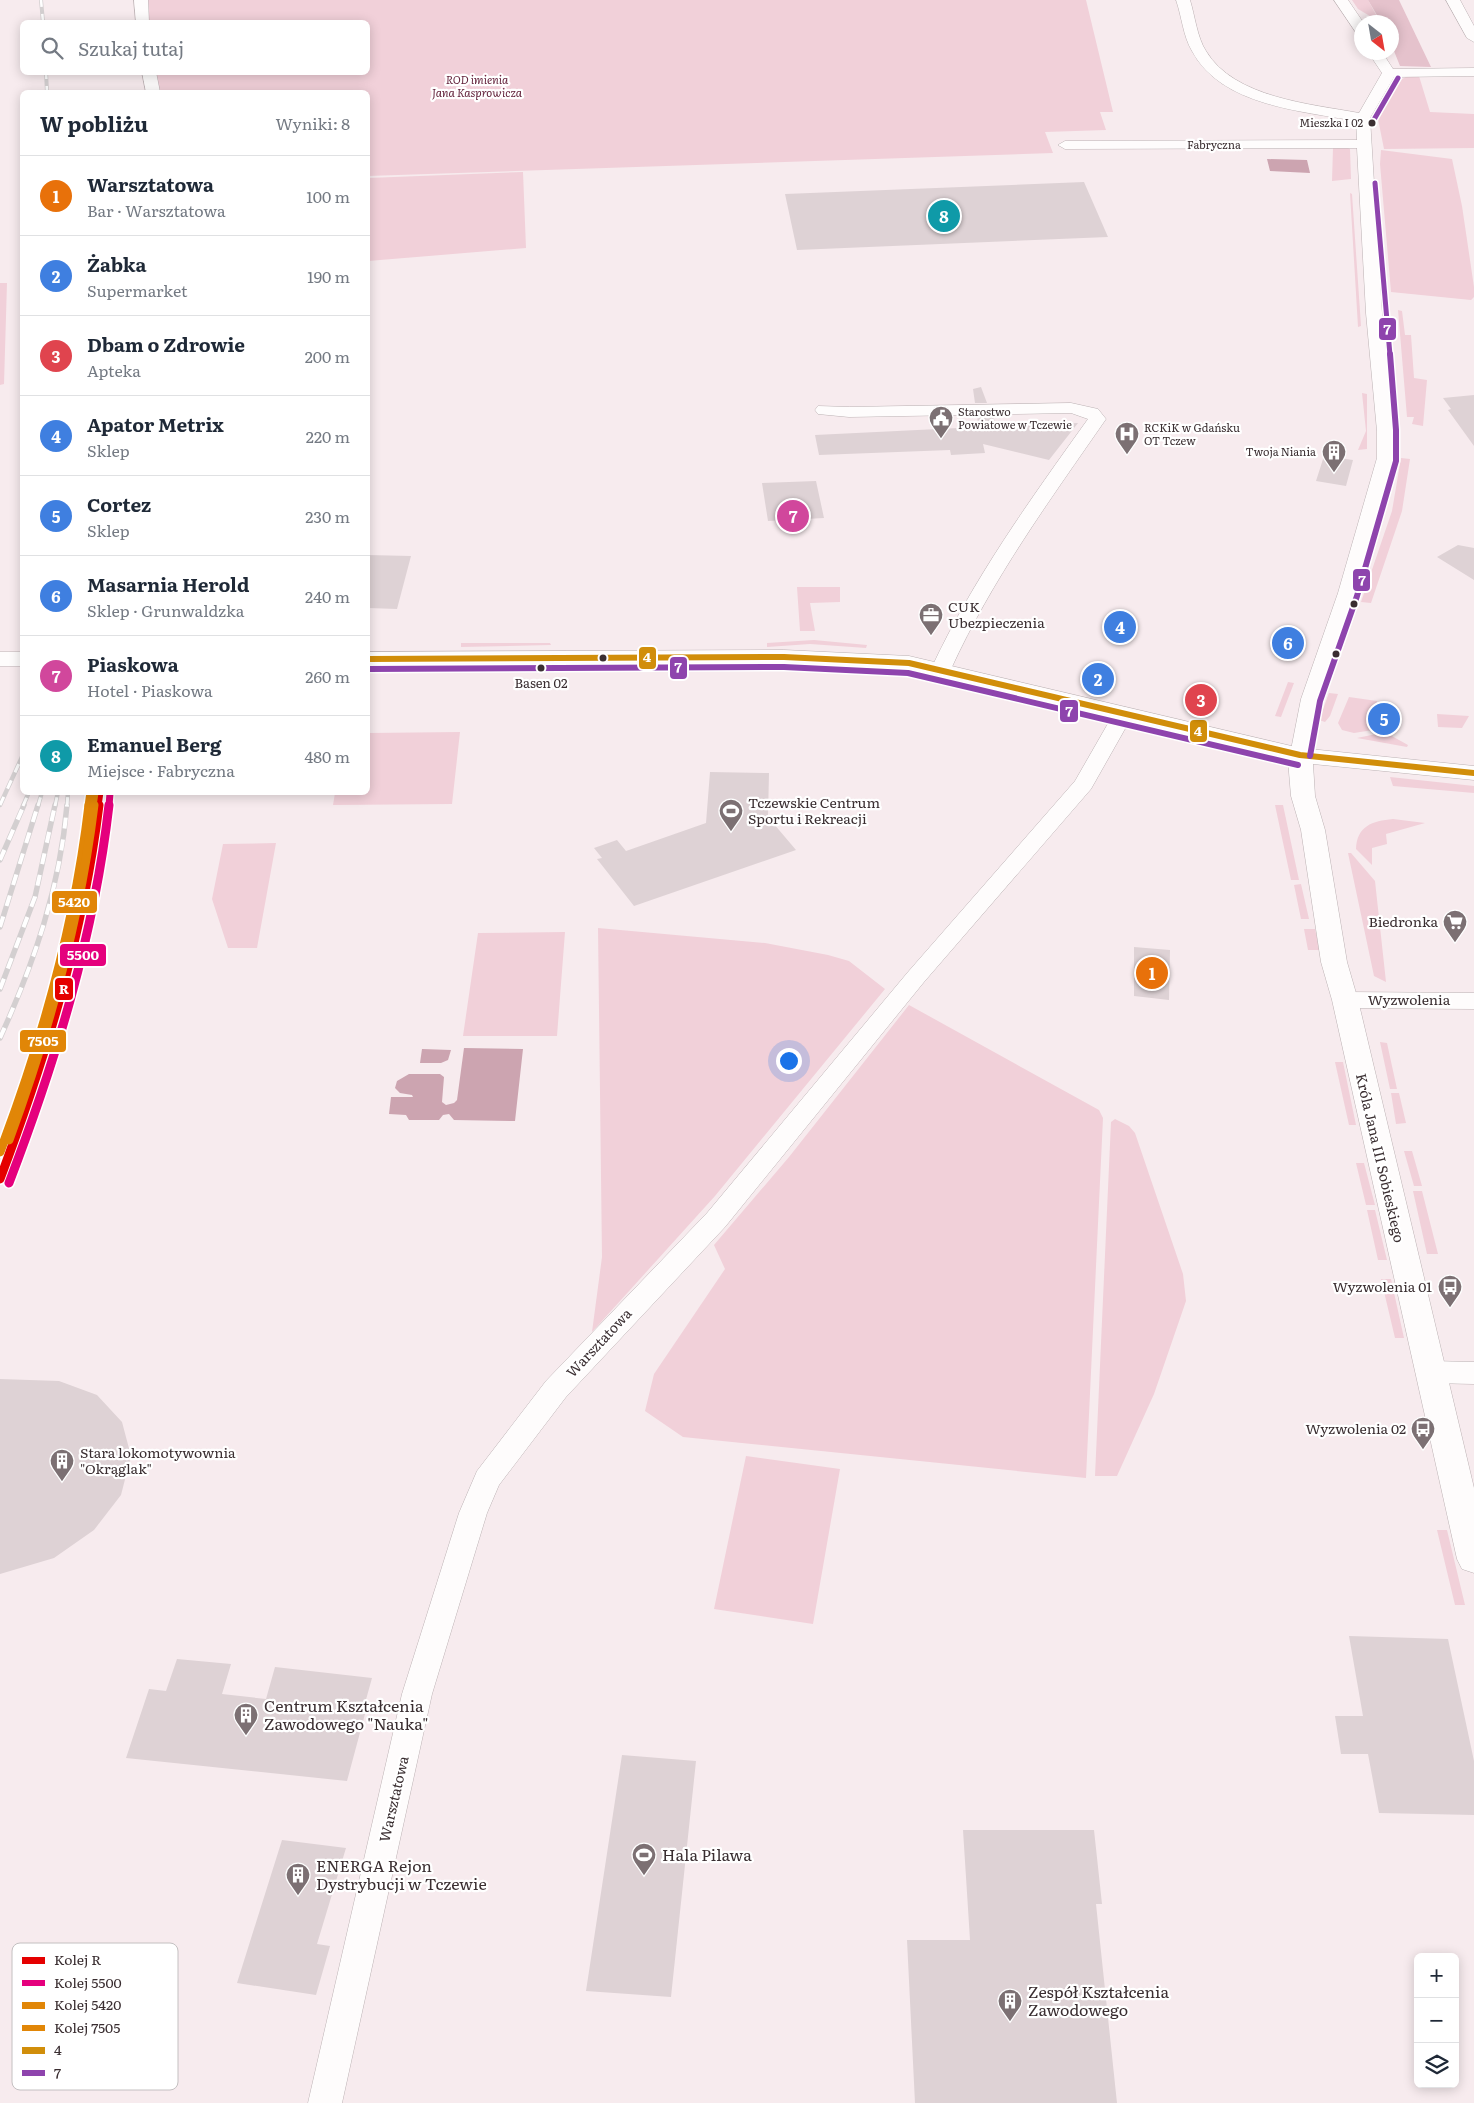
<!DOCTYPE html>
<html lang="pl">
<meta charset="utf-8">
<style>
body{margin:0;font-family:Literata,serif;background:#f2f2f3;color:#1f2937}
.controls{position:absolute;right:15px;bottom:15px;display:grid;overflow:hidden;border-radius:8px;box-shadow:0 2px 12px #0003}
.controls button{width:45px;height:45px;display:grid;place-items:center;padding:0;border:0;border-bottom:1px solid #e0e1e3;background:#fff;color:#1f2937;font:25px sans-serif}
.compass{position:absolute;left:1354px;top:15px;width:45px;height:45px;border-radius:50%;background:#fff;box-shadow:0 2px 12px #0003;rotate:149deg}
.you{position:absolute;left:788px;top:1060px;width:18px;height:18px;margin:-12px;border:4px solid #fff;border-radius:50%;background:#1a73e8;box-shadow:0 0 0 8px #1a73e833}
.badge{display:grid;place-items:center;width:32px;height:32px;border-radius:50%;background:#7c7073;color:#fff;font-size:16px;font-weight:700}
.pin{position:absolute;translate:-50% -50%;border:2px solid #fff;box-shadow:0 1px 5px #0006}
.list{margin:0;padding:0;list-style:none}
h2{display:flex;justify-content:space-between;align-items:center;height:65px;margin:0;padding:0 20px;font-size:21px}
h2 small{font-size:16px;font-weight:400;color:#747a83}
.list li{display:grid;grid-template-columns:32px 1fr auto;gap:15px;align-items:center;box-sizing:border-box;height:80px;padding:0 20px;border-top:1px solid #e0e1e3}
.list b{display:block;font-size:19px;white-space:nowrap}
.list p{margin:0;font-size:16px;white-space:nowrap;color:#747a83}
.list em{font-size:16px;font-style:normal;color:#747a83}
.icon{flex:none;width:28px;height:28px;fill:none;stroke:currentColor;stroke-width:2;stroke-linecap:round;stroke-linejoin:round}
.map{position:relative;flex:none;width:1474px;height:2103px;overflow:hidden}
.search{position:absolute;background:#fff;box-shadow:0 2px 12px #0003;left:20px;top:20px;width:350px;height:55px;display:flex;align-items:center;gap:12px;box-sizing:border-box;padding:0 18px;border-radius:8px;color:#747a83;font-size:19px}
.panel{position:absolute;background:#fff;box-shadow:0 2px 12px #0003;left:20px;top:90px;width:350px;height:705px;border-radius:8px}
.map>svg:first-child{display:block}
.green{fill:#f1d0d9}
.forest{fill:#e5c2cc}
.water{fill:#cca4b0}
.building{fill:#ded2d5}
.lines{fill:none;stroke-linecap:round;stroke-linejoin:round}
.street-casing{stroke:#bcb2b4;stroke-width:1}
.secondary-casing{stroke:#bcb2b4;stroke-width:1}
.street{fill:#fefcfc;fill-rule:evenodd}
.secondary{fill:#fefcfc;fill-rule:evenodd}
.rail-far2-casing{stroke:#d3cfd0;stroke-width:4}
.rail-far1-casing{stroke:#d3cfd0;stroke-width:4.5}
.rail-casing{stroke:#d3cfd0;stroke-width:5.5}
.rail-far2{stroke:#fff;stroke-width:2.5;stroke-dasharray:7;stroke-linecap:butt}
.rail-far1{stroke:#fff;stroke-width:3;stroke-dasharray:9;stroke-linecap:butt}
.rail{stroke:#fff;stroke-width:4;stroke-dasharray:11;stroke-linecap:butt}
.bus-1-casing{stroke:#fff;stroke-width:9}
.bus-2-far1-casing{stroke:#fff;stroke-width:8}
.bus-2-casing{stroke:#fff;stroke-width:9}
.bus-1{stroke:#d18e0a;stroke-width:6}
.bus-2-far1{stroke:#8e44ad;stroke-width:5}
.bus-2{stroke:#8e44ad;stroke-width:6}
.rail-1-far1-casing{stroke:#fff;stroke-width:10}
.rail-1-casing{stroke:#fff;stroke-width:12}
.rail-2-far1-casing{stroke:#fff;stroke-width:10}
.rail-2-casing{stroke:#fff;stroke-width:12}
.rail-3-far1-casing{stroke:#fff;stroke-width:10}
.rail-3-casing{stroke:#fff;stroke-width:12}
.rail-4-far1-casing{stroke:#fff;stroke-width:10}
.rail-4-casing{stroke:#fff;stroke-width:12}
.rail-1-far1{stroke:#e50000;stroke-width:7}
.rail-1{stroke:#e50000;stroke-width:9}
.rail-2-far1{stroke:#e5007d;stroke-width:7}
.rail-2{stroke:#e5007d;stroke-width:9}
.rail-3-far1{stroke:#e18607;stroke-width:7}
.rail-3{stroke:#e18607;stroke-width:9}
.rail-4-far1{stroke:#e18607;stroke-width:7}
.rail-4{stroke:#e18607;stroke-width:9}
.bus-dot{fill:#3a2e31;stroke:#fff;stroke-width:2}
.labels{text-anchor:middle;stroke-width:4.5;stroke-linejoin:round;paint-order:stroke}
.far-park-label{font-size:11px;font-style:italic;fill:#63223b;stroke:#fff}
.far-bus-label{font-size:11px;fill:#3a2e31;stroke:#fff;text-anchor:end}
.far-street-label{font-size:11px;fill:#3a2e31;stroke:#fff}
.far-poi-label{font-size:11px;fill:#3a2e31;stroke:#fff;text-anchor:start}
.bus-label{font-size:13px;fill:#3a2e31;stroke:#fff}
.poi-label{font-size:14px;fill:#3a2e31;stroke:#fff;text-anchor:start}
.street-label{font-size:14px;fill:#3a2e31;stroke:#fff}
.near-poi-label{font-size:16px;fill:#3a2e31;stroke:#fff;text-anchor:start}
.key{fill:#fff;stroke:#c4c0c1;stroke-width:1}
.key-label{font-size:14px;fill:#3a2e31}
.line-badge{stroke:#fff;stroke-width:2}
.badge-label{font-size:14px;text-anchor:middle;font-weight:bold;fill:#fff}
</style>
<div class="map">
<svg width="1474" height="2103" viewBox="0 0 1474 2103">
<rect width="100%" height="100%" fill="#f7ebee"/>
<path class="green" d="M145,0H1086L1113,112H1100L1106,130L1045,132L1053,153L368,176V92H158L155,73L368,72V22H156L155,20V22H148Z
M1352,0H1368L1380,22L1358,9Z
M1408,76H1419L1430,112L1474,114V148L1384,149L1378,119L1398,81Z
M1345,147L1350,149L1351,179L1332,181L1333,148Z
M1381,150L1452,159L1462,206L1474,287V297L1471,300L1391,292L1380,164Z
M523,172L526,248L368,261V178Z
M1350,193L1352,194L1361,326L1358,327Z
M0,283H7L4,384L0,385Z
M1398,310L1402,311L1405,335H1411L1414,378L1427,380L1423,426L1412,424L1414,417H1407Z
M1362,393L1367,394V449L1358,450L1366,431Z
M1401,458L1410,459L1402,511L1371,603L1361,602L1392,511Z
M797,587H840V602L810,603L815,631H800Z
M814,640L867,645L866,648L810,644L767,647V643Z
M461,643H550L551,645L461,647Z
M744,666L860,669L912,674L972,685L1095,717C1021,699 948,676 872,671C818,667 763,670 709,670V667Z
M368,668L435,669L434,672L368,671Z
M1288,682L1294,683L1281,717L1275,716Z
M1329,693L1338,694L1330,716L1325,722L1319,720Z
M1349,697L1377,701L1379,729L1354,733L1342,730L1338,723Z
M1437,714L1469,716L1462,728L1438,727Z
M460,732L452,804L333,805L335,793L368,792V733Z
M1381,733L1390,735L1408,745L1407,747L1357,738Z
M1390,777L1474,786V793L1393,786Z
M1275,805H1283L1299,880H1291Z
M1393,819L1425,823L1386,834L1387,844L1372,848V865L1356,849C1357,826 1372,821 1393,819Z
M276,843L257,948H228L212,899L223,844Z
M1348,853H1351L1375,881L1386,982L1374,976Z
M1301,884L1309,919H1301L1294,885Z
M598,928L765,943L828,955L849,961L885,989L715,1196L592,1332L602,1257Z
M1304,929H1315L1320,950H1308Z
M565,932L557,1036H463L478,933Z
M909,1005L1099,1110L1103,1118L1086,1478L683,1437L645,1411L654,1374L725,1269L714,1245L789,1157Z
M1380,1042L1387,1043L1397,1089H1390Z
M1335,1062H1343L1356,1125H1349Z
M1391,1093H1399L1406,1123L1396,1124Z
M1115,1119L1129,1126L1135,1133L1183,1274L1186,1301L1154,1394L1117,1476H1095L1111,1122Z
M1404,1151H1412L1422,1186H1414Z
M1356,1163H1364L1375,1205H1366Z
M1413,1191H1422L1438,1254H1427Z
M1367,1210H1375L1387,1260H1378Z
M1381,1279H1391L1404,1338H1395Z
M746,1456L840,1469L813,1624L714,1609Z
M1437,1530H1447L1465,1605H1455Z"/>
<path class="forest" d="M1368,0H1399L1431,67L1400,66L1392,46V22H1381Z"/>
<path class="water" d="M1267,159L1307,160L1310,173L1270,171Z
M464,1048L523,1049L515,1121L454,1120L449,1114L443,1115L439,1120H409L406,1115L389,1114L391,1097H413L412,1095L400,1093L395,1088L397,1081L409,1074H440L444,1077L442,1102L446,1105L454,1103L457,1100Z
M422,1049L451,1050L448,1060L441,1063H420Z"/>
<path class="building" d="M1084,182L1108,237L797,250L785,194Z
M981,387L987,403H975L973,389Z
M1474,395V446L1448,410L1451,409L1443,398Z
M993,416L997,427L1078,423L1049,460L983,444L985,453L951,455L950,450L819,455L815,435L979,427L977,417Z
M1324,456L1353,460L1346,486L1316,481Z
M816,481L824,518L768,521L762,483Z
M1458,545L1474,548V580L1437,557Z
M368,555L411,556L397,609L368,608Z
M710,772L769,773L768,817L796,850L634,906L597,859L602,858L594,848L617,840L626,851L706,823Z
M1134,947L1170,950L1169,1000L1134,996Z
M0,1379L59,1381L97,1395L122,1422L131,1456L121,1495L94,1530L54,1558L0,1574Z
M1349,1636L1448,1639L1474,1761V1815L1379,1813L1368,1754H1341L1335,1716H1363Z
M177,1659L231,1664L222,1694L266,1699L275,1667L372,1678L362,1714H365L347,1781L126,1758L149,1689L166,1691Z
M622,1755L696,1761L671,1997L586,1991Z
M963,1830H1094L1102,1904H1096L1117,2103H915L907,1940H970Z
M282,1840L346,1848L317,1944L330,1946L316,1995L237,1983Z"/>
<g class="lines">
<defs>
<path id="street" d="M134,0H148L149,22H136Z
M1176,0H1190C1195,16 1197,37 1206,51C1234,98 1311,104 1359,113L1382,73L1368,52H1382L1393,69L1474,68V76L1394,77L1370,118L1382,313L1395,431V458L1357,593L1321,699L1310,755L1307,759L1300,761L1293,759L1290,755L1301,699L1338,593L1377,458V431L1366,313L1357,148L1065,149L1058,145L1065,141L1357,140L1356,121C1302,111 1221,106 1192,51C1183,36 1182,17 1176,0Z
M1334,0H1348L1363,22L1362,35L1357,34Z
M1446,0H1460L1474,26V42L1467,38Z
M142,72H156L160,92H146Z
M1071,403L1098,409L1106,419C1050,500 992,579 951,669L948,673H934L931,669C973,579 1030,500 1088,419L1071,413L849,417L818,414L815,410L818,406L849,407Z
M1124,707L1131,709L1134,713L1091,789L924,982L725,1227L566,1397L499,1485L487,1513L432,1694L342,2103H308L402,1694L459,1513L477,1471L546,1381L707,1213L908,972L1075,781L1114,713L1117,709Z
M1345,992L1474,993V1009L1345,1008L1337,1006L1333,1000L1337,994Z
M1430,1361L1474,1362V1384L1430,1383L1420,1380L1417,1372L1420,1364Z"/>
<path id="secondary" d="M784,650L909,656L1300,748L1474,766V780L1313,764L1315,796L1325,830L1347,962L1358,1000L1474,1488V1573L1462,1569L1457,1559L1332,1000L1321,962L1301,830L1291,796L1288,760L909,670L784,664L368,666V652Z
M0,652H22V666H0Z"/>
</defs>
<use href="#street" class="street-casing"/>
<use href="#secondary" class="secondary-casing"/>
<use href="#street" class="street"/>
<use href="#secondary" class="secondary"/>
<defs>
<path id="rail-far2" d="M41,0L43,22
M46,72L47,92"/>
<path id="rail-far1" d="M0,805L22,757
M23,806L29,792
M38,806L42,792
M55,806L58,792
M67,806L68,792"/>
<path id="rail" d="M0,860L24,805
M0,927L38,805
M0,989L35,897L55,805
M0,1038C34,963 60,888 67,805"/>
</defs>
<use href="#rail-far2" class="rail-far2-casing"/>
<use href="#rail-far1" class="rail-far1-casing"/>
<use href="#rail" class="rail-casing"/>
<use href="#rail-far2" class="rail-far2"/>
<use href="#rail-far1" class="rail-far1"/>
<use href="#rail" class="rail"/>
<defs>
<path id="bus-1" d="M368,659L784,657L909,663L1300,755L1474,773"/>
<path id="bus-2-far1" d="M1372,123L1398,78
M1375,183L1390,355"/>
<path id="bus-2" d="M368,669L784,667L908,673L1298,765
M1310,756L1320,701L1357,596L1396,461V430L1390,354"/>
</defs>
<use href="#bus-1" class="bus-1-casing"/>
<use href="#bus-2-far1" class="bus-2-far1-casing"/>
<use href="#bus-2" class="bus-2-casing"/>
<use href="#bus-1" class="bus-1"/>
<use href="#bus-2-far1" class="bus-2-far1"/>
<use href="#bus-2" class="bus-2"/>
<defs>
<path id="rail-1-far1" d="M98,806L100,792"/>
<path id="rail-1" d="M0,1179C46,1057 83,935 99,805"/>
<path id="rail-2-far1" d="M109,806L110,793"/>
<path id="rail-2" d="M9,1183C56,1060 94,936 109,805"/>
<path id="rail-3-far1" d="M88,806L90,792"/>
<path id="rail-3" d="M0,1152C43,1039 75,925 89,805"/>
<path id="rail-4-far1" d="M93,806L95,793"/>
<path id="rail-4" d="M9,1140C49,1031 80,920 94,805"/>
</defs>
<use href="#rail-1-far1" class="rail-1-far1-casing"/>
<use href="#rail-1" class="rail-1-casing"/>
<use href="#rail-2-far1" class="rail-2-far1-casing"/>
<use href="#rail-2" class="rail-2-casing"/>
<use href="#rail-3-far1" class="rail-3-far1-casing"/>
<use href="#rail-3" class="rail-3-casing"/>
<use href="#rail-4-far1" class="rail-4-far1-casing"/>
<use href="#rail-4" class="rail-4-casing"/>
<use href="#rail-1-far1" class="rail-1-far1"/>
<use href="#rail-1" class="rail-1"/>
<use href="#rail-2-far1" class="rail-2-far1"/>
<use href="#rail-2" class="rail-2"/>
<use href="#rail-3-far1" class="rail-3-far1"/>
<use href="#rail-3" class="rail-3"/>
<use href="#rail-4-far1" class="rail-4-far1"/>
<use href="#rail-4" class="rail-4"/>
</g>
<defs>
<symbol id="civic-pin" viewBox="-11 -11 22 30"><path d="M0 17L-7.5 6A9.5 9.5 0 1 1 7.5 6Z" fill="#7c7073" stroke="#fff"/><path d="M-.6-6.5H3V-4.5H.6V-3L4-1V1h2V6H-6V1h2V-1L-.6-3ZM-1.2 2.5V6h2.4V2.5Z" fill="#fff"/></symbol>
<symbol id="hospital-pin" viewBox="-11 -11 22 30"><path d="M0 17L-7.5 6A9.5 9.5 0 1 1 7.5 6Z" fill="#7c7073" stroke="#fff"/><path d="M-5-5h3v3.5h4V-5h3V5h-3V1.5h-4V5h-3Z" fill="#fff"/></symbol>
<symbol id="building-pin" viewBox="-11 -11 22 30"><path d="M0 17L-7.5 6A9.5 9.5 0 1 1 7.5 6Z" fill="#7c7073" stroke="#fff"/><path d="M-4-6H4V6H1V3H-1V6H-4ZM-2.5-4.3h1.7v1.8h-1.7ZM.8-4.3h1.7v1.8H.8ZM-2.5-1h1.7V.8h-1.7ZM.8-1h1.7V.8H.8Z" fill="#fff"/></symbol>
<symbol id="office-pin" viewBox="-11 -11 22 30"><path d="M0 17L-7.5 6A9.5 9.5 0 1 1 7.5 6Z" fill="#7c7073" stroke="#fff"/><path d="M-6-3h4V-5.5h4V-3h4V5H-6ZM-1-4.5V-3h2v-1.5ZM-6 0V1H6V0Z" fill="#fff"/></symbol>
<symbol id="stadium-pin" viewBox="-11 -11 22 30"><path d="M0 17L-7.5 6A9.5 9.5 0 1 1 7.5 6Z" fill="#7c7073" stroke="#fff"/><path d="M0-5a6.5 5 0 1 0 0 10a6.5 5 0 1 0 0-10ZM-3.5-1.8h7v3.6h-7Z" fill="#fff"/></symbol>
<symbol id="supermarket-pin" viewBox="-11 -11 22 30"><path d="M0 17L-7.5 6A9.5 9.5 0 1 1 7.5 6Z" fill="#7c7073" stroke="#fff"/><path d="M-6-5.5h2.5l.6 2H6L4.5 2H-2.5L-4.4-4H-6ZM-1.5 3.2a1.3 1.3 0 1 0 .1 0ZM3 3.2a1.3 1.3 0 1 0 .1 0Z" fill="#fff"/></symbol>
<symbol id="bus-pin" viewBox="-11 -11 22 30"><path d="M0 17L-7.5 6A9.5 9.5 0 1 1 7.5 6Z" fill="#7c7073" stroke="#fff"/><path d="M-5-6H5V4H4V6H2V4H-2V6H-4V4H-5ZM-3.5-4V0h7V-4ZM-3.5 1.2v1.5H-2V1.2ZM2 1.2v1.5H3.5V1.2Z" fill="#fff"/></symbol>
</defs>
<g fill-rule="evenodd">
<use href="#civic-pin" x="927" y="404" width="28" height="38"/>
<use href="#hospital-pin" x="1113" y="420" width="28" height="38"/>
<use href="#building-pin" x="1320" y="438" width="28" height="38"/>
<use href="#office-pin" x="917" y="601" width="28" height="38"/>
<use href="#stadium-pin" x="717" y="797" width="28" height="38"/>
<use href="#supermarket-pin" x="1441" y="908" width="28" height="38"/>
<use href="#bus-pin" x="1436" y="1273" width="28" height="38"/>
<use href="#bus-pin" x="1409" y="1415" width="28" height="38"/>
<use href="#building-pin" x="48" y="1447" width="28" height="38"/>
<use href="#building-pin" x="232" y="1701" width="28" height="38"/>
<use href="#stadium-pin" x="630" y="1841" width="28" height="38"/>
<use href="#building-pin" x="284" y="1861" width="28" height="38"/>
<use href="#building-pin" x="996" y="1987" width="28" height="38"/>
</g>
<g class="bus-dot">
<circle cx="1372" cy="123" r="4.5"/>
<circle cx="1354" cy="604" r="4.5"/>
<circle cx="1336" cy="654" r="4.5"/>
<circle cx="603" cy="658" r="4.5"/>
<circle cx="541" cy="668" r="4.5"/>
</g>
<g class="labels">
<g class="far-park-label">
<text x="477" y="84">ROD imienia<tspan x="477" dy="13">Jana Kasprowicza</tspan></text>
</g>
<g class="far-bus-label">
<text x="1363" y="127">Mieszka I 02</text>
</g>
<g class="far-street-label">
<text x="1214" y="149">Fabryczna</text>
</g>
<g class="far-poi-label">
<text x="958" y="416">Starostwo<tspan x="958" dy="13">Powiatowe w Tczewie</tspan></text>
<text x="1144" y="432">RCKiK w Gdańsku<tspan x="1144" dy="13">OT Tczew</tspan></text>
<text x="1316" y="456" text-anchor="end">Twoja Niania</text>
</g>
<g class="bus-label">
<text x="541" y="688">Basen 02</text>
</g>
<g class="poi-label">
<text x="948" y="612">CUK<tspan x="948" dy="16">Ubezpieczenia</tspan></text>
<text x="748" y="808">Tczewskie Centrum<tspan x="748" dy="16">Sportu i Rekreacji</tspan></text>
<text x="1438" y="927" text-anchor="end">Biedronka</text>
<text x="1432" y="1292" text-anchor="end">Wyzwolenia 01</text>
<text x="1406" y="1434" text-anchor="end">Wyzwolenia 02</text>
<text x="80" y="1458">Stara lokomotywownia<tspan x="80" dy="16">"Okrąglak"</tspan></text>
</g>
<g class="street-label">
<text x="1409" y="1005">Wyzwolenia</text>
<text transform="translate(1380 1158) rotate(77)" y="5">Króla Jana III Sobieskiego</text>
<text transform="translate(599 1343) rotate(-47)" y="5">Warsztatowa</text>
<text transform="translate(394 1799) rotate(-77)" y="5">Warsztatowa</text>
</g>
<g class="near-poi-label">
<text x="264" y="1712">Centrum Kształcenia<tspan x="264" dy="18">Zawodowego "Nauka"</tspan></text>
<text x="662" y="1861">Hala Pilawa</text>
<text x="316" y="1872">ENERGA Rejon<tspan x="316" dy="18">Dystrybucji w Tczewie</tspan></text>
<text x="1028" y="1998">Zespół Kształcenia<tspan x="1028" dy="18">Zawodowego</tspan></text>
</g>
</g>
<rect x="12" y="1943" width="166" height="147" rx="8" class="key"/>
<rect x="22" y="1957" width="23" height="7" fill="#e50000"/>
<rect x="22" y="1980" width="23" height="6" fill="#e5007d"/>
<rect x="22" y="2002" width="23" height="7" fill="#e18607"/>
<rect x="22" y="2025" width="23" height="6" fill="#e18607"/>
<rect x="22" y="2047" width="23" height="7" fill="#d18e0a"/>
<rect x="22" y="2070" width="23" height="6" fill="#8e44ad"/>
<g class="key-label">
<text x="54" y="1965">Kolej R</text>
<text x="54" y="1988">Kolej 5500</text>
<text x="54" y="2010">Kolej 5420</text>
<text x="54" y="2033">Kolej 7505</text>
<text x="54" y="2055">4</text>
<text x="54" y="2078">7</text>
</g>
<g class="line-badge">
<rect x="1378" y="317" width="19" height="24" rx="5" fill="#8e44ad"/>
<rect x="1352" y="568" width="19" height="24" rx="5" fill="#8e44ad"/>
<rect x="638" y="646" width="19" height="24" rx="5" fill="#d18e0a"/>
<rect x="669" y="656" width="19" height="24" rx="5" fill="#8e44ad"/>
<rect x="1059" y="699" width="20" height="24" rx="5" fill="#8e44ad"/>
<rect x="1189" y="719" width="19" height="24" rx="5" fill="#d18e0a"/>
<rect x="51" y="890" width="47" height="24" rx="5" fill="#e18607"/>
<rect x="59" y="943" width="48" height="24" rx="5" fill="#e5007d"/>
<rect x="54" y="977" width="20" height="24" rx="5" fill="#e50000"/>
<rect x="19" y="1029" width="48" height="24" rx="5" fill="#e18607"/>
</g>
<g class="badge-label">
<text x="1387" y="334">7</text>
<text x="1362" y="585">7</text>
<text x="647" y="662">4</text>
<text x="678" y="672">7</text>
<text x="1069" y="716">7</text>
<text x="1198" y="736">4</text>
<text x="74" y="907">5420</text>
<text x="83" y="960">5500</text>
<text x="64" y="994">R</text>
<text x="43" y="1046">7505</text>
</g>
</svg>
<div class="controls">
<button>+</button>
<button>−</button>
<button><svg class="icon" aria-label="layers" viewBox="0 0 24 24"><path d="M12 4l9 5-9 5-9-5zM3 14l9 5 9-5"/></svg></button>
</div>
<svg class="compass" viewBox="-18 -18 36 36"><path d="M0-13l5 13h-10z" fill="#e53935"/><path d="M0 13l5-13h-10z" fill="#747a83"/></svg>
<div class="you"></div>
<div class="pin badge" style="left:1152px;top:973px;background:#e8710a">1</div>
<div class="pin badge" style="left:1098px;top:679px;background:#3f7fe0">2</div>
<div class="pin badge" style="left:1201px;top:700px;background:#e0444e">3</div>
<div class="pin badge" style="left:1120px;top:627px;background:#3f7fe0">4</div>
<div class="pin badge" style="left:1384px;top:719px;background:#3f7fe0">5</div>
<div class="pin badge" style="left:1288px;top:643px;background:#3f7fe0">6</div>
<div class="pin badge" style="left:793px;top:516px;background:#d1479c">7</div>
<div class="pin badge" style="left:944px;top:216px;background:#0f9aa8">8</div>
<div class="search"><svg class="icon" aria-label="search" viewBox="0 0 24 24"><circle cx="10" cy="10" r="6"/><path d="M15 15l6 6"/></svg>Szukaj tutaj</div>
<section class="panel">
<h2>W pobliżu<small>Wyniki: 8</small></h2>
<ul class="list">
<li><span class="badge" style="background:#e8710a">1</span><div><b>Warsztatowa</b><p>Bar · Warsztatowa</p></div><em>100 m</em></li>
<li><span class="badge" style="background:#3f7fe0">2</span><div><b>Żabka</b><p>Supermarket</p></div><em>190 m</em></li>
<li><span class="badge" style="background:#e0444e">3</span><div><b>Dbam o Zdrowie</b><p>Apteka</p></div><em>200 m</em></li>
<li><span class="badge" style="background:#3f7fe0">4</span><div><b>Apator Metrix</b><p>Sklep</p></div><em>220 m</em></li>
<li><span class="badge" style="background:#3f7fe0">5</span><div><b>Cortez</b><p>Sklep</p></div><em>230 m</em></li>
<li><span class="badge" style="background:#3f7fe0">6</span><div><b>Masarnia Herold</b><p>Sklep · Grunwaldzka</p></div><em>240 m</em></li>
<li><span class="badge" style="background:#d1479c">7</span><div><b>Piaskowa</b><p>Hotel · Piaskowa</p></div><em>260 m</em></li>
<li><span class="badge" style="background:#0f9aa8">8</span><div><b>Emanuel Berg</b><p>Miejsce · Fabryczna</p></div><em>480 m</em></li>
</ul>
</section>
</div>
